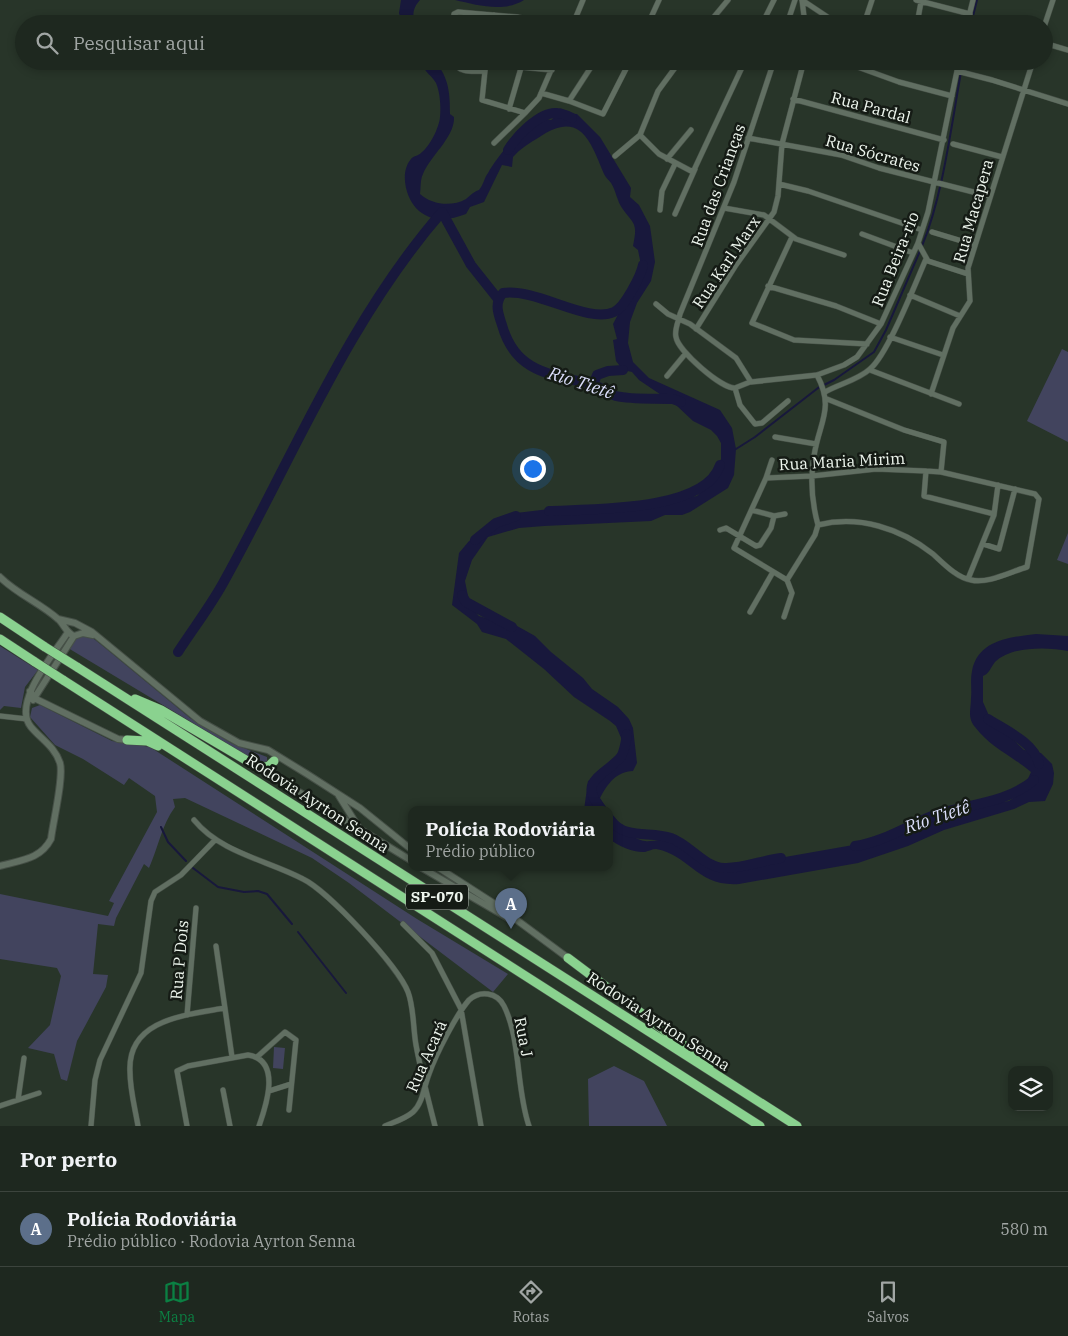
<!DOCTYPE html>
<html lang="pt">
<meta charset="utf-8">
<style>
body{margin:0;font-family:"IBM Plex Serif",serif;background:#263028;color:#f1f3f6}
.controls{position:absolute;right:15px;bottom:15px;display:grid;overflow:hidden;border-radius:10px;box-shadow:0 2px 8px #0003}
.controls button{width:45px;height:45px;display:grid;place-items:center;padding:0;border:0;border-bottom:1px solid #3c443d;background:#1e281f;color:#f1f3f6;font:25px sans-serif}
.you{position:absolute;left:532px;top:468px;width:18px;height:18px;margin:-12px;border:4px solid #fff;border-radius:50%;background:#1a73e8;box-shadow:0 0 0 8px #1a73e833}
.badge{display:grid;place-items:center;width:32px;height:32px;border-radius:50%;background:#0b8043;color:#fff;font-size:16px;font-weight:700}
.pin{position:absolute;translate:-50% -41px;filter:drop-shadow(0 1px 2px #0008)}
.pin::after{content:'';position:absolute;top:26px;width:18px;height:15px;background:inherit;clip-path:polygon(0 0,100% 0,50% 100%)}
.popup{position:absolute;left:408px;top:806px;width:205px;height:65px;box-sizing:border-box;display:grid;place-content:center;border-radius:10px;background:#1e281f;filter:drop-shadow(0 1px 4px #0005);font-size:16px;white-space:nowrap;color:#a1a6a4}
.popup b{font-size:19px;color:#f1f3f6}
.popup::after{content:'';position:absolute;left:50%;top:100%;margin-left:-10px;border:10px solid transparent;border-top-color:#1e281f}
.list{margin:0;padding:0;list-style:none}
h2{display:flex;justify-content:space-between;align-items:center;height:65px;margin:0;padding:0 20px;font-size:21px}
h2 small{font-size:16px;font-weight:400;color:#a1a6a4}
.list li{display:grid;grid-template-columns:32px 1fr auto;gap:15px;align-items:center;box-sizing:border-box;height:75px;padding:0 20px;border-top:1px solid #3c443d}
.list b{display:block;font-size:19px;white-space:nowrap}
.list p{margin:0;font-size:16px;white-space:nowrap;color:#a1a6a4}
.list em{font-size:16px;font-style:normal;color:#a1a6a4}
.icon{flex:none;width:28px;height:28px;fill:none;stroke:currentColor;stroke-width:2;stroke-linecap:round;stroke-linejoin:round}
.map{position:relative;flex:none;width:1068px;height:1126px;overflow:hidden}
.search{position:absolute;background:#1e281f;box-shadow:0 2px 8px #0003;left:15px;right:15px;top:15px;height:55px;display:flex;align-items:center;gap:12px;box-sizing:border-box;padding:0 18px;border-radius:28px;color:#a1a6a4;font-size:19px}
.sheet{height:140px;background:#1e281f}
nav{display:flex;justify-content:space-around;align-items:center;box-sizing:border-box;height:70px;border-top:1px solid #3c443d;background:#1e281f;font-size:14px;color:#a1a6a4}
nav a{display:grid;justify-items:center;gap:2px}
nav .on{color:#0b8043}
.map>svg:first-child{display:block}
.green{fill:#42445e}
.water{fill:#18183c}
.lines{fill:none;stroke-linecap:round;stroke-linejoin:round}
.stream{stroke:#18183c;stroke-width:2}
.river{stroke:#18183c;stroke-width:10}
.minor-casing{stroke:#465047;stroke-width:6}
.tertiary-casing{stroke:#465047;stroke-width:8}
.motorway-casing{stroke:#465047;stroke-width:10}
.minor{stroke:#616f62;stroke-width:5}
.tertiary{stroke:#616f62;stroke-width:6}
.motorway{stroke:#8ad28f;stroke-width:9}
.motorway-bridge-casing{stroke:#465047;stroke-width:10;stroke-linecap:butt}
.motorway-bridge{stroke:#8ad28f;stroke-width:9}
.labels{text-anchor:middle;stroke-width:5;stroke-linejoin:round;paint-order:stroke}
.shield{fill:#151b15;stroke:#adb4ad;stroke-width:1}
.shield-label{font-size:15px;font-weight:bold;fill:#eef6ee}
.street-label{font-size:16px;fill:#eef6ee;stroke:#151b15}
.water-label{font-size:18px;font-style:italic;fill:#dbdefb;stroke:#151b15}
</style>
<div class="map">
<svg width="1068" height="1126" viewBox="0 0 1068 1126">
<rect width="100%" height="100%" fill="#283529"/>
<path class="green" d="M1062,349L1068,352V442L1027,421Z
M1068,533V564L1057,560Z
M85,636L94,639L104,647L190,718L231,743L267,757V761L261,764L68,648L76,638Z
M0,646L38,670L25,687L21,708L4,706L0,710Z
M40,705L112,741L150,747L417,919L508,974L493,992L349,883L312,858L185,798L173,799L175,807C162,824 158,848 149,868L144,864L116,918L114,926L98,924L93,974L108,975L106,987L77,1041L67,1081L61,1079L54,1054L28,1048L50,1025L61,976L57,968L0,959V894L108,916L114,903L109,901L157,812L155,796L129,778L124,785L83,759L55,745L30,717L32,708Z
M274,1047L285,1048L283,1069L273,1068Z
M614,1066L644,1081L667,1126H589L588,1079Z"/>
<path class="water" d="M401,0H420C413,8 412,14 415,24H402L399,13Z
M455,0H524C503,13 477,5 455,0Z
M421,61H435C449,78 450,93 450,114L454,117C455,137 430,156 423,174C420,180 421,188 420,194C432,205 452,207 466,199C471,195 473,192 479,190C484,184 484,178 488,173C497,157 523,125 538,117L551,120L560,113L577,114L600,137L631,188L630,197L639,205L650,226L655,262L651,281L637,303L630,322L628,343L633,362L649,378L720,410L732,428L736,449L734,475L728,488L690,512L682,515H665L651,521L544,526L519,528L488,537L472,560L465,581L470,606L479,616L492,620L510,622L535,636L551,652L583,678L592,689L618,707L629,719L633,728L637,763L633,771C616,772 608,783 600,798L608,810H584L588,781L617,763L625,747L616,726L610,721L574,697L544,669L506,639L482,632L477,624L452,605L459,553L469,541L516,513L558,508L570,512L593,510L624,511L697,496L712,480L721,459V443L717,436L711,430L693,421L676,405L639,380L632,372L623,370L616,361L613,340L617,339L613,324L623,305L640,285V260L638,250L633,246C638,222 634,225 622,208C617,201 616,191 611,183C609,180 606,178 604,174C590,140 580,109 538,138C529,143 520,149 513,157L512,167L502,165L484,202L470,207L466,214C450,220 434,223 419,211C406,200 399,173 411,159C413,156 418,156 421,153C430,146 439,128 440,117C441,106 440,92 436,83C430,73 426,75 421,61Z
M1036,634L1068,636V651C1047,647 1012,646 995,662C991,667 989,674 983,676V702L990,718L1024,750L1041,753L1052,764L1054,773L1053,784L1045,801L1029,802L1014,809L944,830L908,846L858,863L739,884C697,887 690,855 656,849C652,849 649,851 645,852C635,853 617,846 610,839V812C620,822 629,839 645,841C649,842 656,840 660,840C682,839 697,848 708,866L743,868L768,860L876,841L920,823L950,816L958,811L969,807L1009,801L1022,792L1031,772C1012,756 990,747 975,727C967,717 971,709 971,698C972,689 970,680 972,671C978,640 1010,637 1036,634Z"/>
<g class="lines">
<path class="stream" d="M971,24L977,0
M922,246C944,193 952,119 963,61
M736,449L755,437L818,388L834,380L874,352L886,330L920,251
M161,827L168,842L186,861
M193,868L218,887L244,892L258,891L267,894L292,924
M298,932L346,993"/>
<path class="river" d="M508,150C516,137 540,111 557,113C562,113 568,116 572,118
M643,265C641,275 636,283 631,292C627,299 621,309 614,312C587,324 537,288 503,293C494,303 498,313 502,325C515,372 549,374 591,384C600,386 607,393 616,396C633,400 655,398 673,399L681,402
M593,385L597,375L608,371L623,370
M549,511C591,509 705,512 720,465
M475,540L496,523L516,516
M462,595L466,602L512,627
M178,652C193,629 209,608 222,585C292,460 347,321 442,212L471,265L498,299
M988,719C1005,730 1035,743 1039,764
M602,810C578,782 600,778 619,759C624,755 626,741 627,734
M610,820C626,840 649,831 671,838C690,845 704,867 724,868C742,869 763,860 781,858
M855,846C884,842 910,824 937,814C970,804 1007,803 1034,780"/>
<defs>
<path id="minor" d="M802,0L838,24
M802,0L805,24
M916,0L970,14
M981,23L985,24
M453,24L454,14L458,12L517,17L550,24
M493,24L494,15
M573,24L583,0
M648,24L659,0
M708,24L728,0
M762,24L774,0
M787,24L795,0
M864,24L872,0
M917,24L921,2
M967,24L973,0
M1044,27L1053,0
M1044,43L1068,50
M454,61C458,74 474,71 485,71
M486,61L482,100L525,113L539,98L555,61
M841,61L899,82L952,96
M937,61L958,66
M486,64L552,70
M957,71L992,80L1068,104
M541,93L569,101L595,61
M793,99L944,140
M569,101L603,114L630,61
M509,109L523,61
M640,135L659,154L691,171L694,170L745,61
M640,135L658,91L680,61
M748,138L841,155L879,168L989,196
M494,143L525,113
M953,144L1002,157
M615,156L640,135
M667,159L691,130
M779,184L808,191L922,230
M724,208L764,215L796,239L844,255
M660,210L662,191L675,164
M675,214L695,169
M932,232L975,245
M862,234L913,253
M792,237L752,323L794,340L867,344
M918,243L928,261L968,274
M768,286L836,306L881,324
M910,295L960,316
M656,304L668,314L690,324L736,358L751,382L817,375L844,365L857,357L881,324L918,243L928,212L959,61
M696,329L736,265L774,212L778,196L782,144L804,61
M890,337L943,355
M870,370L959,404
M817,375C835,409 819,422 814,456C810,479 812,503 818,525
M667,376L686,353
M750,382L735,388L740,405L755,424L762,423L788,401
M735,388C722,389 678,351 676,337C674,330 679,320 680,314L734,182L774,61
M825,392C839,384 858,380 870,369C888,354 915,284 926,259
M931,394L953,328L970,301L968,268L1033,61
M827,399L904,430L944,442L941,472
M775,437L816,444
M772,460L766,478L734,548L787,580L792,593L784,617
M926,471L924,496L994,514
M766,478L812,476L876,469L926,471L941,472L1035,494L1039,499L1027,567C1010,572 988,584 971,580C957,578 943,563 933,554C900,528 859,515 818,525L815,535L787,580
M752,510L774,516
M720,530L726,528L756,546L760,545L771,528L774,516L785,514
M983,544L999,549L1015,489
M968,579L994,515L998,485
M750,612L773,572
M0,716L27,719
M194,820C221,853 267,860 303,879C328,891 398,966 408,992C414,1008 413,1028 416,1045C421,1072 428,1099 435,1126
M403,924L432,953L461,1009L481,1126
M216,946L232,1057
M187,1015L196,908
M257,1057L285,1032L296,1040L289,1110
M223,1090L230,1126
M269,1091L291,1084
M18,1100L24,1058
M0,1106L39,1093
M91,1126L95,1080L100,1060L141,973L151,901L155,892L181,875L215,840
M138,1126C135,1108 130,1090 130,1072C127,1019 186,1015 225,1008
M187,1126L177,1071L188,1066L248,1055C282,1060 266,1106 259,1126
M385,1126C394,1122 405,1119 413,1112C423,1103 424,1086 429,1074C436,1054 456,1015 469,1000C480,990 497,992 504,1006C521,1040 516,1089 529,1126"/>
<path id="tertiary" d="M0,577C17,594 40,603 58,619C64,624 66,633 74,636
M58,619L75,623L92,632L200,721L239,743L268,750L307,774L360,808L412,850
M74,636L83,633L93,635
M30,691L34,698L118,739L127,740
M33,700L74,636
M258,767L412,861
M339,796L359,828
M0,866C20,860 40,860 51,839C53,822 64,777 60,763C55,747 41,739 31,727C11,703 55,653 68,632
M422,868L508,918
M439,868L498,906L568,958"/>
<path id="motorway" d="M0,617L45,647
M0,639L35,662
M77,667L797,1126
M63,680L760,1126
M135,699L161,710L256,766L268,767L274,761
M127,740L147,741L158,746
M568,958L697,1055L709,1067"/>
</defs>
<use href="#minor" class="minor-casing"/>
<use href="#tertiary" class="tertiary-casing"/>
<use href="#motorway" class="motorway-casing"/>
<use href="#minor" class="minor"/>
<use href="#tertiary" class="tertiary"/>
<use href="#motorway" class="motorway"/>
<defs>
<path id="motorway-bridge" d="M45,647L77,667
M35,662L63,680"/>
</defs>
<use href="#motorway-bridge" class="motorway-bridge-casing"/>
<use href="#motorway-bridge" class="motorway-bridge"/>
</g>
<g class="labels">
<rect class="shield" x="406" y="884.5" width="62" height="25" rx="4"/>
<g class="shield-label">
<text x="437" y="902">SP-070</text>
</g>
<g class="street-label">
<text transform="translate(871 107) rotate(15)" y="6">Rua Pardal</text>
<text transform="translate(873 153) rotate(16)" y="6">Rua Sócrates</text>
<text transform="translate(718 185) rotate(-70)" y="6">Rua das Crianças</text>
<text transform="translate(973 211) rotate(-74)" y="6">Rua Macapera</text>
<text transform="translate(895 259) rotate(-68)" y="6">Rua Beira-rio</text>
<text transform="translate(726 262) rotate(-56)" y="6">Rua Karl Marx</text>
<text transform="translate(842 461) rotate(-3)" y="6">Rua Maria Mirim</text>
<text transform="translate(318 803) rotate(33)" y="6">Rodovia Ayrton Senna</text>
<text transform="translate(179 960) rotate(-85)" y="6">Rua P Dois</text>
<text transform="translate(659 1021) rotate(33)" y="6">Rodovia Ayrton Senna</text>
<text transform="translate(524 1037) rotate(79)" y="6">Rua J</text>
<text transform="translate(426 1056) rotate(-66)" y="6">Rua Acará</text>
</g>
<g class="water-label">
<text transform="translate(581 383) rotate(18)" y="6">Rio Tietê</text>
<text transform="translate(937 817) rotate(-19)" y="6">Rio Tietê</text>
</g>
</g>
</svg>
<div class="controls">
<button><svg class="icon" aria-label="layers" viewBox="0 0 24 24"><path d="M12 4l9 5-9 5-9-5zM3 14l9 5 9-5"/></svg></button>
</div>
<div class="you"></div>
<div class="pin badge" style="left:511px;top:929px;background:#5c6f8a">A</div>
<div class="popup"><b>Polícia Rodoviária</b>Prédio público</div>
<div class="search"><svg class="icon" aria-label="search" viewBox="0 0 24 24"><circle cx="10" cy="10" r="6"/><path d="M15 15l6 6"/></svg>Pesquisar aqui</div>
</div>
<section class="sheet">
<h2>Por perto<small></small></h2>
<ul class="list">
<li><span class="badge" style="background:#5c6f8a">A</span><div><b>Polícia Rodoviária</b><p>Prédio público · Rodovia Ayrton Senna</p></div><em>580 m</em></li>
</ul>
</section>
<nav>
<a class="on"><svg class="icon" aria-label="map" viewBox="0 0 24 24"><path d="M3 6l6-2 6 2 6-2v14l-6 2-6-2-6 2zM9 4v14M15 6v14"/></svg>Mapa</a>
<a><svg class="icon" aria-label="directions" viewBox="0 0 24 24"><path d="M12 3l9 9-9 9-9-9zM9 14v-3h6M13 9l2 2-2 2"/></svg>Rotas</a>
<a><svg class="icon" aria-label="saved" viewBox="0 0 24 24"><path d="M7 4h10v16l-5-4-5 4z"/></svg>Salvos</a>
</nav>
